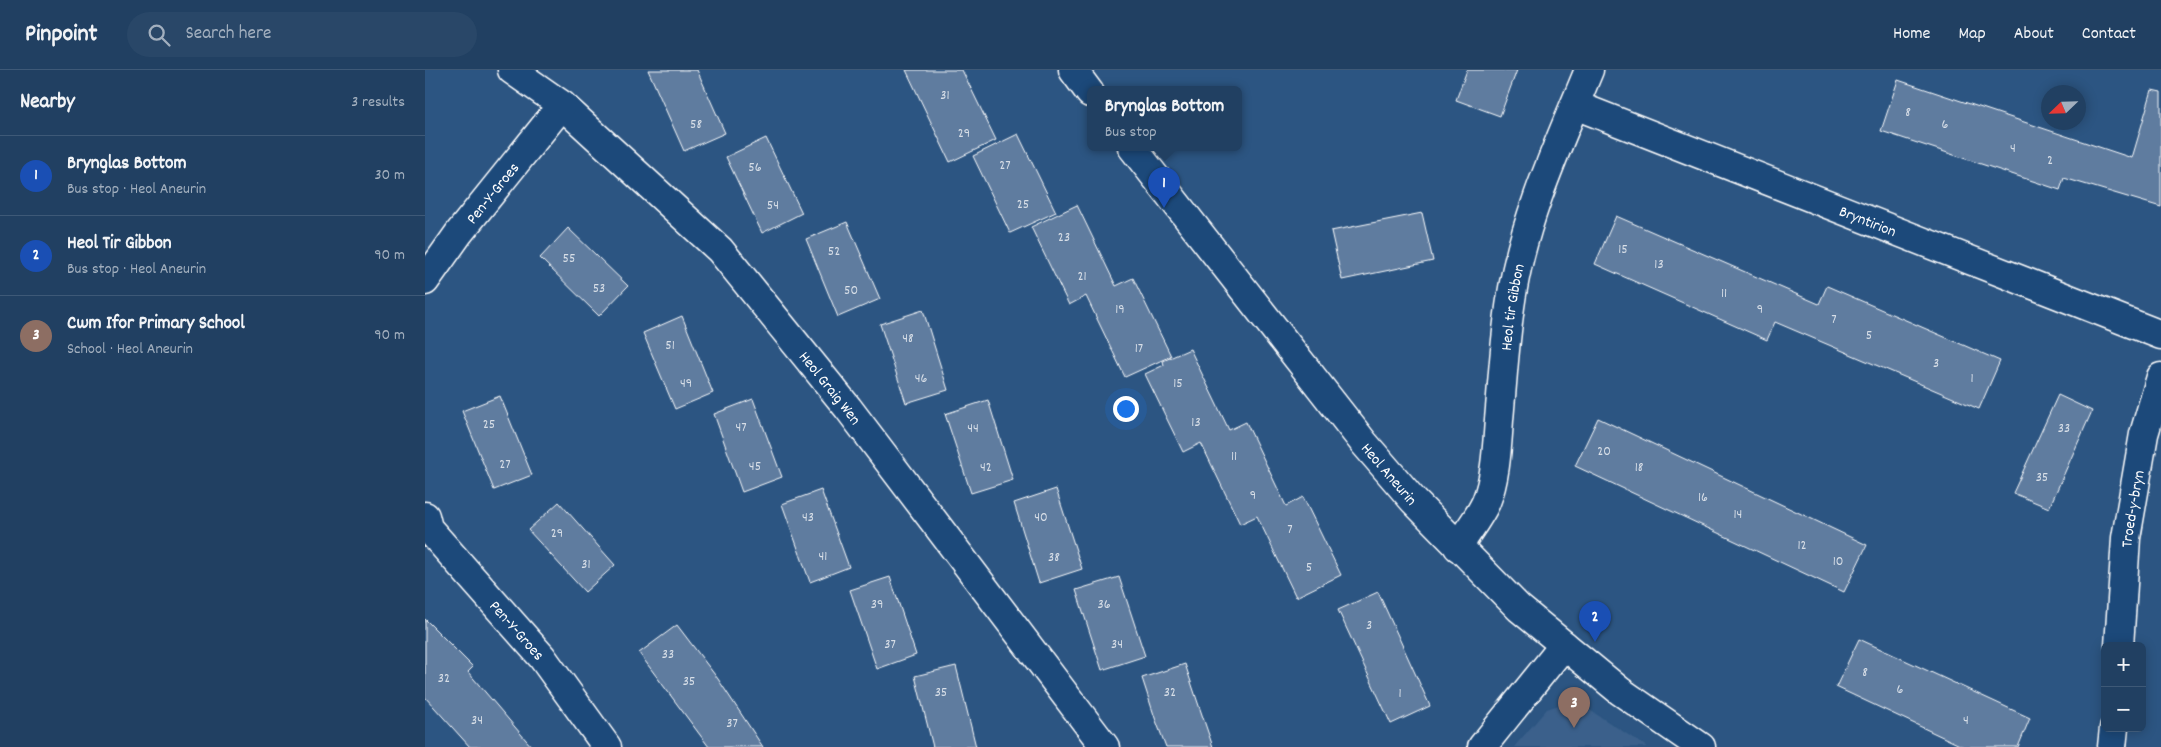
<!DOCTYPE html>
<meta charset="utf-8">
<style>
body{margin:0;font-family:Dekko,sans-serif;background:#294768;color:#f1f3f6}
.controls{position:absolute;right:15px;bottom:15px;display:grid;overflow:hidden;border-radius:8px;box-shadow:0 2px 12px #0003}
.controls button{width:45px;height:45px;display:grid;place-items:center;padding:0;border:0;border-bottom:1px solid #3e5977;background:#214062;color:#f1f3f6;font:25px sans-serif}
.compass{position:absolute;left:1616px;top:15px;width:45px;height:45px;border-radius:50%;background:#214062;box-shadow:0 2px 12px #0003;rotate:247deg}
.you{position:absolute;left:700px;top:338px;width:18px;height:18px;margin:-12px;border:4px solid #fff;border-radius:50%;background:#1a73e8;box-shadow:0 0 0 8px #1a73e833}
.badge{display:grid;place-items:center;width:32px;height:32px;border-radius:50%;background:#e797bd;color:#fff;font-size:16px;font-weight:700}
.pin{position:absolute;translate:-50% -41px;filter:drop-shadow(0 1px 2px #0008)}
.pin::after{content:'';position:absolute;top:26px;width:18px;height:15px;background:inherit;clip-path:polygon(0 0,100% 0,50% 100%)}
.popup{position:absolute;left:662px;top:16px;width:155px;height:65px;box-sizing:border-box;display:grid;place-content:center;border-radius:8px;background:#214062;filter:drop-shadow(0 1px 4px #0005);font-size:16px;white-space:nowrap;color:#a2afbe}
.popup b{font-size:19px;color:#f1f3f6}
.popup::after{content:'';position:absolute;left:50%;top:100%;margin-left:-10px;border:10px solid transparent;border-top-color:#214062}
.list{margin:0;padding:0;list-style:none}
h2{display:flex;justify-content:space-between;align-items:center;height:65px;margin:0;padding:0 20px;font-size:21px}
h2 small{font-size:16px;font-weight:400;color:#a2afbe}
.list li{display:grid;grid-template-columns:32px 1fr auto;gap:15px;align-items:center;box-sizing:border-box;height:80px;padding:0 20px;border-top:1px solid #3e5977}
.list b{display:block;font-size:19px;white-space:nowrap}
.list p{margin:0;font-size:16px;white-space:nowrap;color:#a2afbe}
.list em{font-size:16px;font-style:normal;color:#a2afbe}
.icon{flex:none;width:28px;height:28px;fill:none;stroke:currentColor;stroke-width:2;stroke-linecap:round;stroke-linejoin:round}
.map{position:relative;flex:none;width:1736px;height:677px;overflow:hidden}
header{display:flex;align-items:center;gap:30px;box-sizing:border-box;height:70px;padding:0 25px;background:#214062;border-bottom:1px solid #3e5977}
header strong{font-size:24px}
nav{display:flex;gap:28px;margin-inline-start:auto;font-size:18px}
.search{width:350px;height:45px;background:#294768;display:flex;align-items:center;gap:12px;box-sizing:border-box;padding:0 18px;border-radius:28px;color:#a2afbe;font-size:19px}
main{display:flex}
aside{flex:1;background:#214062}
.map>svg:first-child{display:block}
.built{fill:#3b618b}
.building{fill:#5e7c9f;stroke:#fff}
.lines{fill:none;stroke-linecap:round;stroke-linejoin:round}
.minor-casing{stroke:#fff;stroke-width:31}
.minor{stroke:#1f4a7a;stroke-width:28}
.labels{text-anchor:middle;stroke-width:5;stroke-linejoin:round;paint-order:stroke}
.number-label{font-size:14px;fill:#d7dee7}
.street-label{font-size:16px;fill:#fff;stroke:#1f4a7a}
</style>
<header>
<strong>Pinpoint</strong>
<div class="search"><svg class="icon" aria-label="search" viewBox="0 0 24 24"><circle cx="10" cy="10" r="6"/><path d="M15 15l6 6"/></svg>Search here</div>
<nav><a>Home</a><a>Map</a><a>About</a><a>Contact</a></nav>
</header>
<main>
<aside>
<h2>Nearby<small>3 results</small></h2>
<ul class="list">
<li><span class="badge" style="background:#1a4fb4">1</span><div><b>Brynglas Bottom</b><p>Bus stop · Heol Aneurin</p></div><em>30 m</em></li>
<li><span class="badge" style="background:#1a4fb4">2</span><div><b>Heol Tir Gibbon</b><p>Bus stop · Heol Aneurin</p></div><em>90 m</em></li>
<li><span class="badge" style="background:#8d6e63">3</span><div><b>Cwm Ifor Primary School</b><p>School · Heol Aneurin</p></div><em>90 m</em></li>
</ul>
</aside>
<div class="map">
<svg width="1736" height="677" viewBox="0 0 1736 677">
<rect width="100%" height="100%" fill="#2c5582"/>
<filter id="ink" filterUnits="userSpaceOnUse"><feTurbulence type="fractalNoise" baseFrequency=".02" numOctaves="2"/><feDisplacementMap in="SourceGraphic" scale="10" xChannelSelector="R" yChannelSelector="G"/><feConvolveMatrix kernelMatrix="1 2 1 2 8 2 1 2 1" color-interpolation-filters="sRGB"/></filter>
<g filter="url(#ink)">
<path class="built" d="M1143,632L1160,637L1222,677H1089L1122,639Z"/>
<path class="building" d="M223,0H272L300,63L259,81Z
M481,0H537L571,70L525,92Z
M1042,0H1092L1075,46L1031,30Z
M1473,10L1707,88L1727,20L1736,22V137L1639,108L1635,120L1456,61Z
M593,64L631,142L585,163L548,86Z
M341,68L377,143L337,163L301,87Z
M652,135L691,216L708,208L746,286L700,307L661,226L644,235L606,157Z
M997,143L1008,191L917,210L906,161Z
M1191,146L1394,234L1402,216L1575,291L1554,339L1350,252L1342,270L1170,194Z
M422,152L455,229L413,247L381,169Z
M143,158L203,216L174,246L115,188Z
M498,240L523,320L481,333L455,254Z
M257,246L288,323L250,339L218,263Z
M765,279L804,360L821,352L861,436L878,427L916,505L871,527L832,446L815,454L776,373L758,382L720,304L739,295L738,291Z
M1633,325L1667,341L1624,438L1588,423Z
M75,326L107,405L69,420L37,341Z
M328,329L357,407L317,422L289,344Z
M563,330L588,410L546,423L520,344Z
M1173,348L1442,475L1419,522L1150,396Z
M631,419L657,499L614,513L589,433Z
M396,420L424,497L385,512L357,434Z
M134,432L190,495L160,522L103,460Z
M465,507L491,585L452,599L425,520Z
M694,507L720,586L677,600L651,520Z
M953,522L1005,636L966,654L913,540Z
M0,549L48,597L43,602L107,677H45L0,627Z
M252,555L293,609L338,677H284L214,583Z
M1434,569L1605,648L1593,677H1539L1411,617Z
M760,594L773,633L788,677H741L730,648L717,608Z
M531,596L551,677H508L490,606Z"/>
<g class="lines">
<defs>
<g id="minor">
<path id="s1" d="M87,0L137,35L295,180L423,338L680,677"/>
<path d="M648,0L665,23"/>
<path id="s2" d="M1150,35L1736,265"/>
<path id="s3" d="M707,77L939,373L989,431L1094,538L1195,621L1276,677"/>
<path id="s4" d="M0,211L34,163L137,35"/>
<path id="s5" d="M0,446L3,458L117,587L182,677"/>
<path id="s6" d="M1033,477C1041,463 1054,448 1061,432C1071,407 1072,376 1074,350C1078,306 1080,262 1088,218C1101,143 1135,71 1164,0"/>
<path id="s7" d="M1694,576L1701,468L1719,364L1736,307"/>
<path d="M1057,677L1139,575"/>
<path d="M1687,677L1689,658"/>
</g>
</defs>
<use href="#minor" class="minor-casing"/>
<use href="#minor" class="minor"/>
</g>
</g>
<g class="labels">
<g class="number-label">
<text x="520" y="29">31</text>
<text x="1483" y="46">8</text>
<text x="271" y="58">58</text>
<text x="1520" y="58">6</text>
<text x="539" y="67">29</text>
<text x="1588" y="82">4</text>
<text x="1625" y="94">2</text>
<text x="580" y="99">27</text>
<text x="330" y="101">56</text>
<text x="598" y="138">25</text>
<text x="348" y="139">54</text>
<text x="639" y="171">23</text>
<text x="1198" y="183">15</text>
<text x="409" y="185">52</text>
<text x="144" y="192">55</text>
<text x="1234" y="198">13</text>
<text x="657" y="210">21</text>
<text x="174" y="222">53</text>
<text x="426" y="224">50</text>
<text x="1299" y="227">11</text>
<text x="695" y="243">19</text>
<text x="1335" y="243">9</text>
<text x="1409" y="253">7</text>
<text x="1444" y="269">5</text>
<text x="483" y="272">48</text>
<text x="245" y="279">51</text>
<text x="714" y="282">17</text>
<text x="1511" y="297">3</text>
<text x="496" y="312">46</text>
<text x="1547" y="312">1</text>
<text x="261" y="317">49</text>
<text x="753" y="317">15</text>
<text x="771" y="356">13</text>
<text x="64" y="358">25</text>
<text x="316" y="361">47</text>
<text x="548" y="362">44</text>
<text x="1639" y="362">33</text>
<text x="1179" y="385">20</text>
<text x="809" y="390">11</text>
<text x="80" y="398">27</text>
<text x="330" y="400">45</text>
<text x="561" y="401">42</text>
<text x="1214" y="401">18</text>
<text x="1617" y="411">35</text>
<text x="828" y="429">9</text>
<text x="1278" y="431">16</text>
<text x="1313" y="448">14</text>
<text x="383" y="451">43</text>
<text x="616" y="451">40</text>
<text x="865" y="463">7</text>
<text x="132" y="467">29</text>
<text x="1377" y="479">12</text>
<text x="398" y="490">41</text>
<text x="629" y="491">38</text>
<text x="1413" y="495">10</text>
<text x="161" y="498">31</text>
<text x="884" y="501">5</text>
<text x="452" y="538">39</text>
<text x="679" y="538">36</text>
<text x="944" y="559">3</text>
<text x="465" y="578">37</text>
<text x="692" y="578">34</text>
<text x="243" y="588">33</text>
<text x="1440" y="606">8</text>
<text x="19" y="612">32</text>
<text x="264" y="615">35</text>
<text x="1475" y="623">6</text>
<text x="516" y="626">35</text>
<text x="745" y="626">32</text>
<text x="975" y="627">1</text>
<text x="52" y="654">34</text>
<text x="1541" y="654">4</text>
<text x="307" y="657">37</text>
</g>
<g class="street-label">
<text dy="6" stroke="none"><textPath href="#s4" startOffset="111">Pen-Y-Groes</textPath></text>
<text dy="6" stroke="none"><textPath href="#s2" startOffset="315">Bryntirion</textPath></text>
<text dy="6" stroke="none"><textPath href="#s6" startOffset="250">Heol tir Gibbon</textPath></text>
<text dy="6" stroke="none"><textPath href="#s1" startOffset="452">Heol Graig Wen</textPath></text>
<text dy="6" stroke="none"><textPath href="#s3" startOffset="416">Heol Aneurin</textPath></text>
<text dy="6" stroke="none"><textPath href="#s7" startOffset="138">Troed-y-bryn</textPath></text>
<text dy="6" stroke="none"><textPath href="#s5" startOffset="148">Pen-Y-Groes</textPath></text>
</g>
</g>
</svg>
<div class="controls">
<button>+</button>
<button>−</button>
</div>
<svg class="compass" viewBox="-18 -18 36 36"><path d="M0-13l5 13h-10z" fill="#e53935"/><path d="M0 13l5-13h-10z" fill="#a2afbe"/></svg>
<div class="you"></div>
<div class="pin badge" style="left:739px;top:138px;background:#1a4fb4">1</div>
<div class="popup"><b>Brynglas Bottom</b>Bus stop</div>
<div class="pin badge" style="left:1170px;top:572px;background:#1a4fb4">2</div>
<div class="pin badge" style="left:1149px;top:658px;background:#8d6e63">3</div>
</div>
</main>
